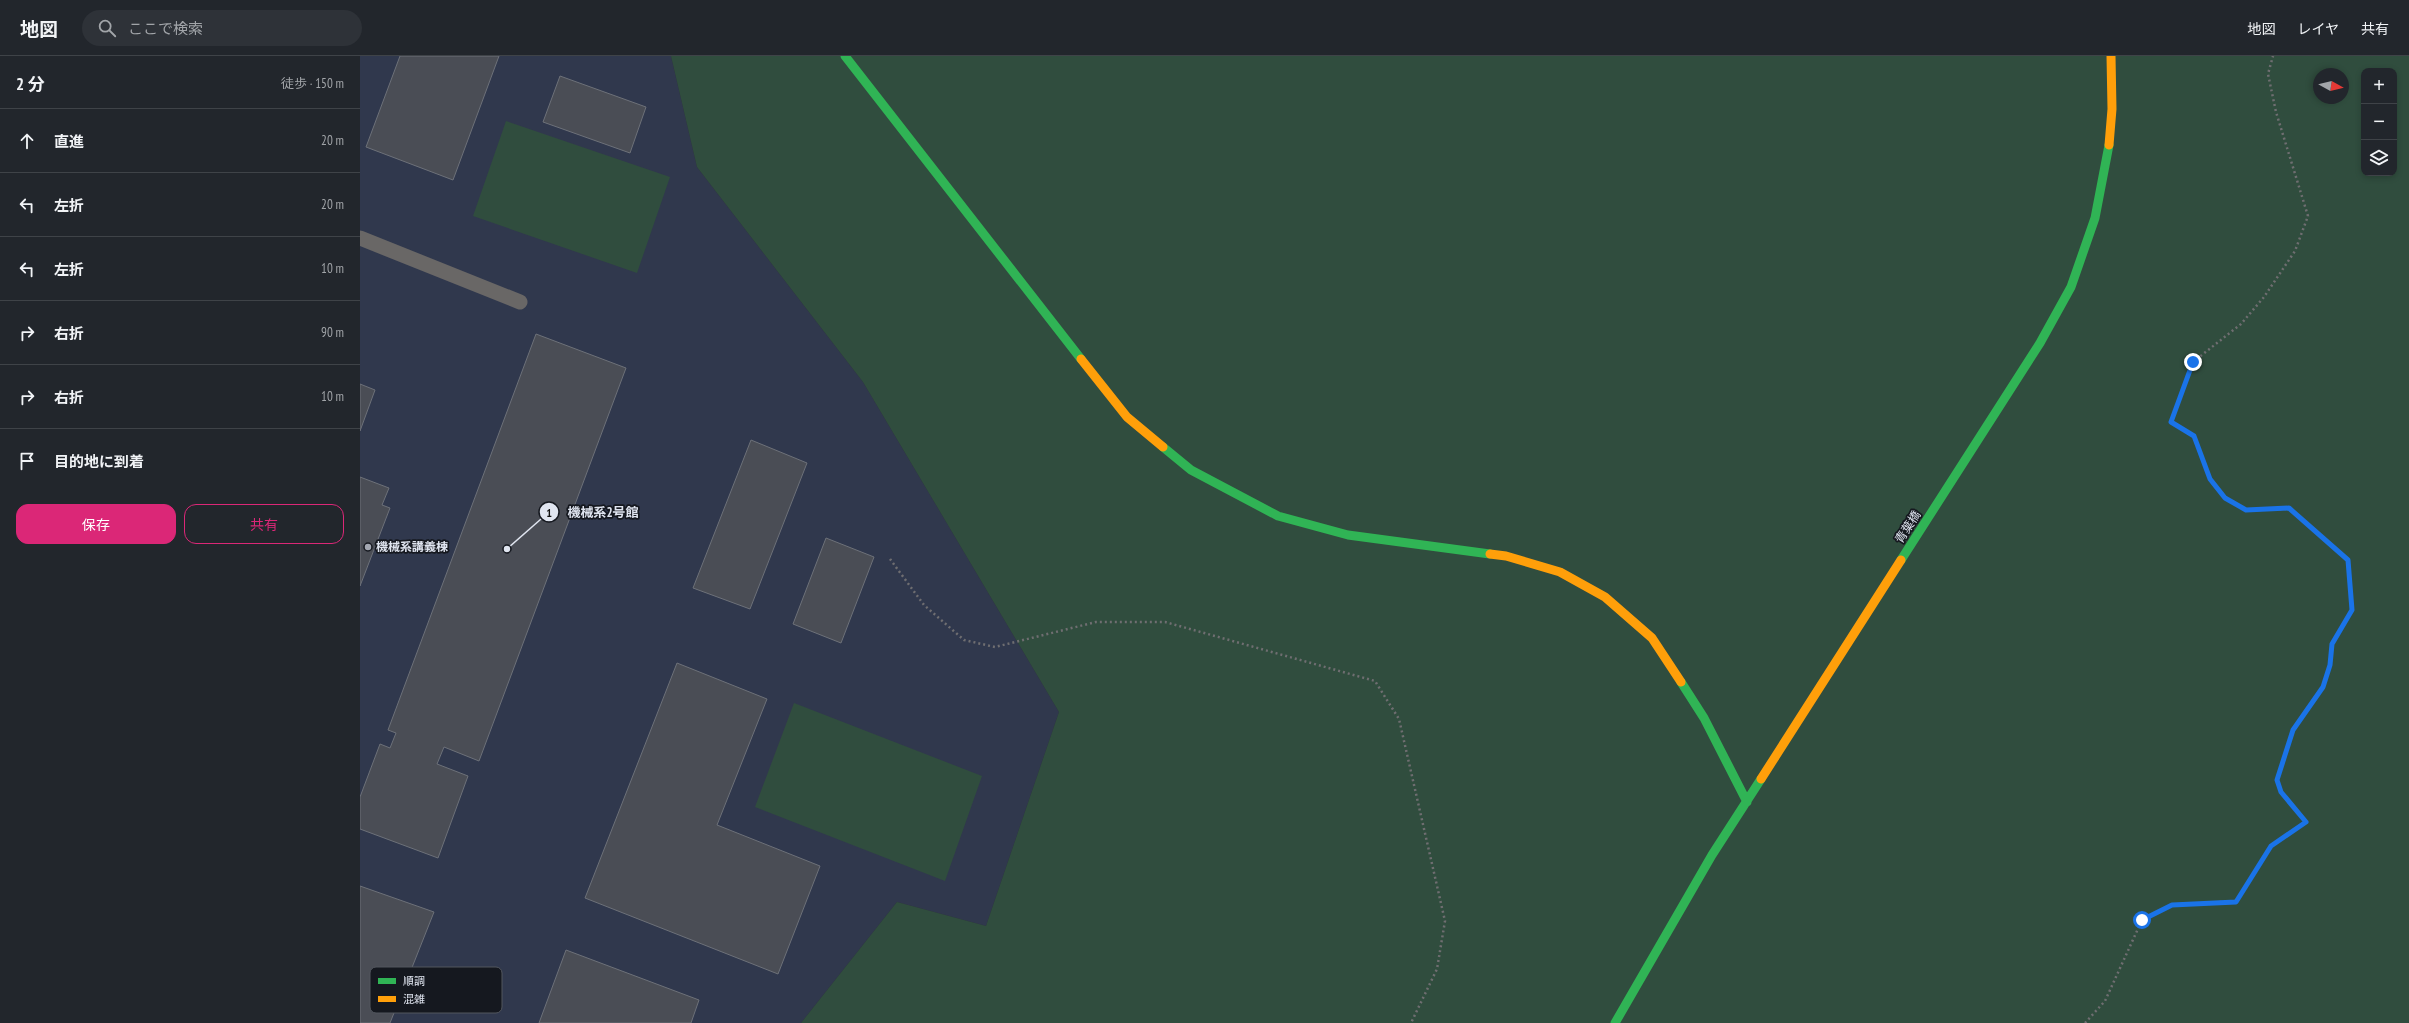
<!DOCTYPE html>
<html lang="ja">
<meta charset="utf-8">
<style>
body{margin:0;font-family:"PT Sans Narrow","Noto Sans JP",sans-serif;background:#2e3238;color:#f1f3f6}
.controls{position:absolute;right:12px;top:12px;display:grid;overflow:hidden;border-radius:8px;box-shadow:0 2px 6px #0003}
.controls button{width:36px;height:36px;display:grid;place-items:center;padding:0;border:0;border-bottom:1px solid #3f4348;background:#22262c;color:#f1f3f6;font:20px sans-serif}
.compass{position:absolute;left:1953px;top:12px;width:36px;height:36px;border-radius:50%;background:#22262c;box-shadow:0 2px 6px #0003;rotate:98deg}
.stop{position:absolute;width:12px;height:12px;margin:-9px;border:3px solid #1a73e8;border-radius:50%;background:#fff}
.stop.end{background:#1a73e8;border-color:#fff;box-shadow:0 1px 4px #0008}
.list{margin:0;padding:0;list-style:none}
h2{display:flex;justify-content:space-between;align-items:center;height:52px;margin:0;padding:0 16px;font-size:17px}
h2 small{font-size:13px;font-weight:400;color:#a2a5a9}
.list li{display:grid;grid-template-columns:26px 1fr auto;gap:12px;align-items:center;box-sizing:border-box;height:64px;padding:0 16px;border-top:1px solid #3f4348}
.list b{display:block;font-size:15px;white-space:nowrap}
.list em{font-size:13px;font-style:normal;color:#a2a5a9}
.actions{display:flex;gap:8px;padding:12px 16px}
.actions a{flex:1;padding:9px 0;border:1px solid #db2777;border-radius:12px;text-align:center;font-size:14px;color:#db2777}
.actions .main{background:#db2777;color:#fff}
.icon{flex:none;width:22px;height:22px;fill:none;stroke:currentColor;stroke-width:2;stroke-linecap:round;stroke-linejoin:round}
.map{position:relative;flex:none;width:2049px;height:967px;overflow:hidden}
header{display:flex;align-items:center;gap:24px;box-sizing:border-box;height:56px;padding:0 20px;background:#22262c;border-bottom:1px solid #3f4348}
header strong{font-size:19px}
nav{display:flex;gap:22px;margin-inline-start:auto;font-size:14px}
.search{width:280px;height:36px;background:#2e3238;display:flex;align-items:center;gap:10px;box-sizing:border-box;padding:0 14px;border-radius:22px;color:#a2a5a9;font-size:15px}
main{display:flex}
aside{flex:1;background:#22262c}
.map>svg:first-child{display:block}
.built{fill:#30384d}
.green{fill:#304d3e;fill-rule:evenodd}
.building{fill:#4a4d55;stroke:#6d7179}
.lines{fill:none;stroke-linecap:round;stroke-linejoin:round}
.path{stroke:#6f6e71;stroke-width:2.5;stroke-dasharray:2 3;stroke-linecap:butt}
.lane{stroke:#696766;stroke-width:15}
.fast{stroke:#30b455;stroke-width:9}
.slow{stroke:#ff9f0a;stroke-width:9}
.route{stroke:#1a73e8;stroke-width:5}
.poi-dot{fill:#a2a6b1;stroke:#15181f;stroke-width:1.5}
.labels{text-anchor:middle;stroke-width:3.5;stroke-linejoin:round;paint-order:stroke}
.street-label{font-size:12px;fill:#e0e5f0;stroke:#15181f}
.poi-label{font-size:12px;font-weight:bold;fill:#e0e5f0;stroke:#15181f;text-anchor:start}
.key{fill:#15181f;stroke:#52565e;stroke-width:1}
.key-label{font-size:11px;fill:#e0e5f0}
.leader{fill:none;stroke:#e0e5f0;stroke-width:1.5}
.callout-dot{fill:#e0e5f0;stroke:#15181f;stroke-width:1.5}
.mark-label{font-size:12px;text-anchor:middle;font-weight:bold;fill:#111}
.callout-label{font-size:13px;text-anchor:middle;font-weight:bold;fill:#e0e5f0;stroke:#15181f;stroke-width:3.5;stroke-linejoin:round;paint-order:stroke}
</style>
<header>
<strong>地図</strong>
<div class="search"><svg class="icon" aria-label="search" viewBox="0 0 24 24"><circle cx="10" cy="10" r="6"/><path d="M15 15l6 6"/></svg>ここで検索</div>
<nav><a>地図</a><a>レイヤ</a><a>共有</a></nav>
</header>
<main>
<aside>
<h2>2 分<small>徒歩 · 150 m</small></h2>
<ul class="list">
<li><svg class="icon" aria-label="ahead" viewBox="0 0 24 24"><path d="M12 20V5M6 11l6-6 6 6"/></svg><div><b>直進</b></div><em>20 m</em></li>
<li><svg class="icon" aria-label="left" viewBox="0 0 24 24"><path d="M17 20v-9H6M10 6l-5 5 5 5"/></svg><div><b>左折</b></div><em>20 m</em></li>
<li><svg class="icon" aria-label="left" viewBox="0 0 24 24"><path d="M17 20v-9H6M10 6l-5 5 5 5"/></svg><div><b>左折</b></div><em>10 m</em></li>
<li><svg class="icon" aria-label="right" viewBox="0 0 24 24"><path d="M7 20v-9h11M14 6l5 5-5 5"/></svg><div><b>右折</b></div><em>90 m</em></li>
<li><svg class="icon" aria-label="right" viewBox="0 0 24 24"><path d="M7 20v-9h11M14 6l5 5-5 5"/></svg><div><b>右折</b></div><em>10 m</em></li>
<li><svg class="icon" aria-label="arrive" viewBox="0 0 24 24"><path d="M6 21V4h12l-3 4 3 4H6"/></svg><div><b>目的地に到着</b></div></li>
</ul>
<div class="actions"><a class="main">保存</a><a>共有</a></div>
</aside>
<div class="map">
<svg width="2049" height="967" viewBox="0 0 2049 967">
<rect width="100%" height="100%" fill="#2e323b"/>
<path class="built" d="M0,0H311L337,111L503,326L699,656L626,870L537,846L441,967H0Z"/>
<path class="green" d="M311,0H2049V967H441L537,846L626,870L699,656L503,326L337,111ZM2004,15H2034V117H2004ZM1959,18H1983V42H1959Z
M146,65L310,121L277,217L113,160Z
M434,647L622,720L585,825L395,751Z"/>
<path class="building" d="M40,0H139L93,124L6,91Z
M200,20L286,51L270,97L183,66Z
M176,278L266,312L119,705L84,691L77,708L108,720L78,802L0,773V741L20,688L30,692L36,677L28,674Z
M0,328L15,334L0,375Z
M391,384L447,407L390,553L333,532Z
M0,421L29,432L22,449L30,452L0,530Z
M466,482L514,501L481,587L433,568Z
M317,607L407,643L357,769L460,810L418,918L225,842Z
M0,830L74,856L30,967H0Z
M206,894L339,944L331,967H179Z"/>
<g class="lines">
<path class="path" d="M530,503L564,549L604,584L635,591L736,566H805L1015,625L1039,663L1085,865L1077,913L1051,967
M1725,967L1745,945L1782,864L1812,849L1876,845L1911,790L1946,766L1921,736L1917,724L1933,674L1963,631L1970,609L1972,588L1992,554L1988,504L1929,453L1886,454L1865,442L1850,423L1834,380L1811,366L1833,306L1881,268L1904,241L1935,195L1948,160L1916,56L1908,18L1913,0"/>
<path class="lane" d="M0,182L160,246"/>
<path class="fast" d="M485,0L721,303
M803,391L831,414L918,460L988,479L1130,498
M1541,504L1680,287L1711,231L1735,162L1749,89
M1321,626L1344,662L1387,746
M1255,967L1352,799L1401,723"/>
<path class="slow" d="M1749,89L1752,53L1751,0
M721,303L767,361L803,391
M1130,498L1146,500L1200,516L1245,541L1292,582L1321,626
M1401,723L1541,504"/>
</g>
<g class="lines">
<path class="route" d="M1782,864L1812,849L1876,846L1911,790L1946,766L1921,736L1917,724L1933,674L1963,631L1970,609L1972,588L1992,554L1988,504L1929,452L1886,454L1865,442L1850,423L1834,380L1811,366L1833,306"/>
</g>
<circle class="poi-dot" cx="8" cy="491" r="4"/>
<g class="labels">
<g class="street-label">
<text transform="translate(1548 471) rotate(-57)" y="4">青葉橋</text>
</g>
<g class="poi-label">
<text x="16" y="495">機械系講義棟</text>
</g>
</g>
<rect x="10" y="911" width="132" height="46" rx="6" class="key"/>
<rect x="18" y="922" width="18" height="6" fill="#30b455"/>
<rect x="18" y="940" width="18" height="6" fill="#ff9f0a"/>
<g class="key-label">
<text x="43" y="929">順調</text>
<text x="43" y="947">混雑</text>
</g>
<path class="leader" d="M147 493L189 456"/>
<g class="callout-dot">
<circle cx="147" cy="493" r="4"/>
<circle cx="189" cy="456" r="10"/>
</g>
<g class="mark-label">
<text x="189" y="461">1</text>
</g>
<g class="callout-label">
<text x="243" y="461">機械系2号館</text>
</g>
</svg>
<div class="controls">
<button>+</button>
<button>−</button>
<button><svg class="icon" aria-label="layers" viewBox="0 0 24 24"><path d="M12 4l9 5-9 5-9-5zM3 14l9 5 9-5"/></svg></button>
</div>
<svg class="compass" viewBox="-18 -18 36 36"><path d="M0-13l5 13h-10z" fill="#e53935"/><path d="M0 13l5-13h-10z" fill="#a2a5a9"/></svg>
<div class="stop" style="left:1782px;top:864px"></div>
<div class="stop end" style="left:1833px;top:306px"></div>
</div>
</main>
